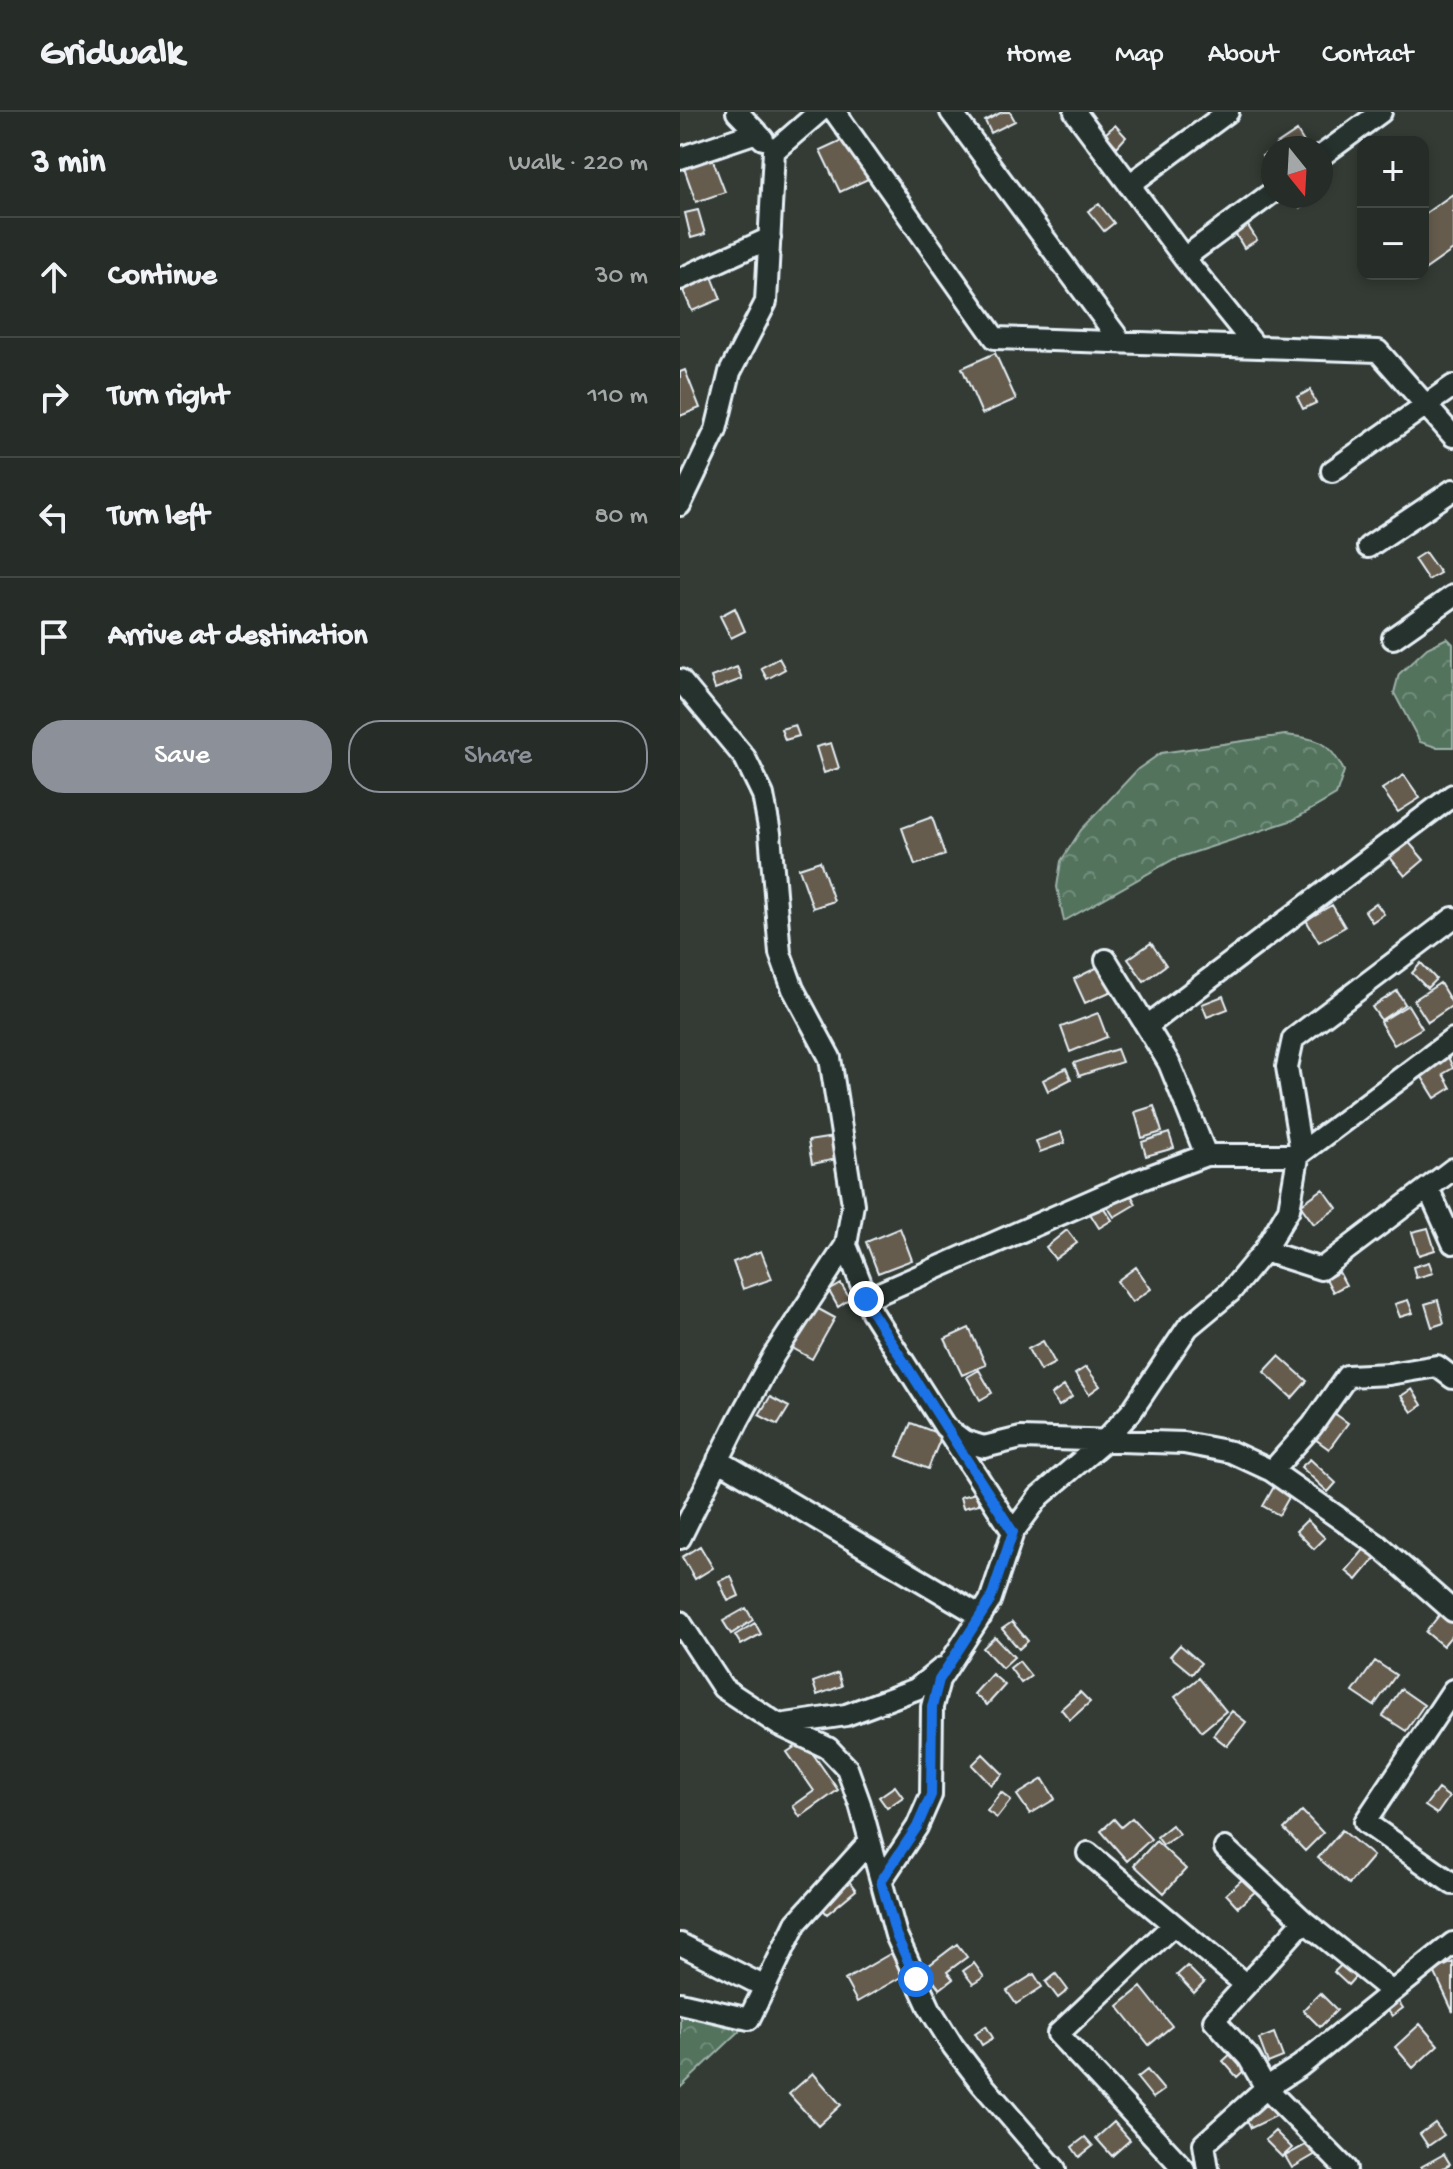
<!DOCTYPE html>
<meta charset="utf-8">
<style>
body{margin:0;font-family:"Gochi Hand",sans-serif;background:#2e342f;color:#f1f3f6}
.controls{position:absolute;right:24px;top:24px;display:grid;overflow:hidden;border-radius:16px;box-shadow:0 4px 12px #0003}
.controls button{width:72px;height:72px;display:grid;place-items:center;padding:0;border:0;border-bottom:2px solid #424844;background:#262c27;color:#f1f3f6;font:40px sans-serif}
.compass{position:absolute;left:581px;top:24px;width:72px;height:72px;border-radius:50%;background:#262c27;box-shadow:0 4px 12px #0003;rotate:162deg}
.stop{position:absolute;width:24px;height:24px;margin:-18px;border:6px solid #1a73e8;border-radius:50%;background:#fff}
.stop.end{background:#1a73e8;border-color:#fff;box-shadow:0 2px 8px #0008}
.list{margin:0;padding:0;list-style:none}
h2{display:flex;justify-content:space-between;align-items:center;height:104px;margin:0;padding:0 32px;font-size:34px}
h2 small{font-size:26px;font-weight:400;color:#a4a7a7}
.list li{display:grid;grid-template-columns:52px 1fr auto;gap:24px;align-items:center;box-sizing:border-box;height:120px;padding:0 32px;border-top:2px solid #424844}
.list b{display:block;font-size:30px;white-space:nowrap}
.list em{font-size:26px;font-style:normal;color:#a4a7a7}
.actions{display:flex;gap:16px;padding:24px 32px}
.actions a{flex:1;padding:18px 0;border:2px solid #8c9099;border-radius:32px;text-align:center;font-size:28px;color:#8c9099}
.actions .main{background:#8c9099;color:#fff}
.icon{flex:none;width:44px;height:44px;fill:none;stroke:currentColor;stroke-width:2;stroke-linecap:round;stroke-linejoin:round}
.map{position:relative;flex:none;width:773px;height:2057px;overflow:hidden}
header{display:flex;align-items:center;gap:48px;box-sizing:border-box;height:112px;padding:0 40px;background:#262c27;border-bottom:2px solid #424844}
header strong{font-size:38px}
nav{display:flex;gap:44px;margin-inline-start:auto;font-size:28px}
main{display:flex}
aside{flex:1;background:#262c27}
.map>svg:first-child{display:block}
.forest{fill:url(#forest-crowns);stroke:#9db2aa;stroke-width:2}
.building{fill:#655c4e;stroke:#e8f1f8;stroke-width:2}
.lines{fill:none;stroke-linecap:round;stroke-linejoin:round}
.street-casing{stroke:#e8f1f8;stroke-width:26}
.street{stroke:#26332d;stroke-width:20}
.route{stroke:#1a73e8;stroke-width:10}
</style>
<header>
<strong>Gridwalk</strong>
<nav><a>Home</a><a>Map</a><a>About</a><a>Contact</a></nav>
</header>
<main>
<aside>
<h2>3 min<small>Walk · 220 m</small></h2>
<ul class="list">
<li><svg class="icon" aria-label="ahead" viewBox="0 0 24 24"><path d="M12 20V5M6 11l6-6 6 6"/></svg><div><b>Continue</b></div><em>30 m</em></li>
<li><svg class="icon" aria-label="right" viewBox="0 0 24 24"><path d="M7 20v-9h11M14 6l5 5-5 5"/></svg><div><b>Turn right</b></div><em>110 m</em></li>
<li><svg class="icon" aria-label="left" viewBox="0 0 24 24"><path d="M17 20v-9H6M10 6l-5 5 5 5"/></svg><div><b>Turn left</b></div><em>80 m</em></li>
<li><svg class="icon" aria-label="arrive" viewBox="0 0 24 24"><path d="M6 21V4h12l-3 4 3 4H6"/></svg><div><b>Arrive at destination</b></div></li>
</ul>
<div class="actions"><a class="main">Save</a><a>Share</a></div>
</aside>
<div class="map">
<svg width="773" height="2057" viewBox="0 0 773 2057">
<defs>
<pattern id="forest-crowns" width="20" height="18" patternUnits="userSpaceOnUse" patternTransform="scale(2)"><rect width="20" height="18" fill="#52735d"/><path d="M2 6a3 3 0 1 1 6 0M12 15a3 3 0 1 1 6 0" fill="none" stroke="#738e7d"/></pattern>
</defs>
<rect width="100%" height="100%" fill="#333b34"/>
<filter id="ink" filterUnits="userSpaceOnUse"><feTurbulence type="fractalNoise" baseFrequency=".0125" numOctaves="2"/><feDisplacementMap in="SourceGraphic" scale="16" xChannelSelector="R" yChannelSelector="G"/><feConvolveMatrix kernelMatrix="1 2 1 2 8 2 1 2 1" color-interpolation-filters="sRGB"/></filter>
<g filter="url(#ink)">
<path class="forest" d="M767,526L773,532V635H756L740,630L714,581L719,562L747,536Z
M605,623C637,626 650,630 664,659L656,683L613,708L494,747L384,809L377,775L381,749L401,718L458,657L481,641Z
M0,1901L64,1915L0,1976Z"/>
<path class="building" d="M322,0H330L335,9L311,21L305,9Z
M435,13L446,25L437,35L425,22Z
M617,19L625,32L619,36H599L596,33Z
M168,25L188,67L160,80L140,38Z
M593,38V54L589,56L582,44Z
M32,46L45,80L16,90L4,56Z
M773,82V138L743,159V103Z
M612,84H630L632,88L620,96Z
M419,92L434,111L424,119L408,99Z
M18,98L25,122L11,126L5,101Z
M563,106L577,128L564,136L551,114Z
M31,162L41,187L12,199L1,174Z
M315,241L336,287L302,302L282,256Z
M5,258L20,296L0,304V260Z
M630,278L636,291L623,297L617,285Z
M745,440L760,461L748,468L734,447Z
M55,496L65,519L51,526L40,504Z
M99,546L105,557L87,567L81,556Z
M57,555L62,567L35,577L31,565Z
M115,613L119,624L105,628L101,617Z
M151,631L159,656L144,661L136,635Z
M724,663L740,686L718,700L702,677Z
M252,705L265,743L235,753L222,716Z
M727,728L744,748L725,764L708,743Z
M140,749L154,789L133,796L119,756Z
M696,791L704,802L692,810L685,799Z
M652,793L665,815L639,830L626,808Z
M471,831L486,853L464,869L448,847Z
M741,851L756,867L747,876L732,861Z
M420,854L432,879L405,891L394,867Z
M760,871L773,893L748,910L734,888Z
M717,879L725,892L701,908L692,895Z
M543,884L548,897L527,905L522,892Z
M728,893L742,916L714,933L700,910Z
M418,901L427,925L390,940L381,915Z
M437,937L442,950L399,964L394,951Z
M766,940L773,956L763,962L771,976L755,986L737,957Z
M386,956L391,967L368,979L363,968Z
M474,994L482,1020L462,1026L455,1000Z
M381,1020L385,1031L360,1040L356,1029Z
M489,1021L494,1036L466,1044L462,1030Z
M154,1025L157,1047L132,1052L128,1029Z
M643,1077L657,1096L634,1112L620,1093Z
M450,1081L456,1092L434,1105L427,1094Z
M421,1092L432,1108L419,1116L409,1100Z
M220,1116L232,1148L198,1161L186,1130Z
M748,1116L755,1138L739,1143L732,1120Z
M387,1118L397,1131L375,1147L366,1135Z
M81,1139L92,1167L63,1177L53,1150Z
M749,1150L753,1161L736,1166L733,1155Z
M456,1155L471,1177L452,1190L437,1169Z
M659,1160L666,1173L653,1180L646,1167Z
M161,1172L170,1187L158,1195L149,1179Z
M728,1188L733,1201L720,1205L715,1192Z
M758,1188L764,1211L752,1215L745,1192Z
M133,1194L155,1206L132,1247L111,1235Z
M289,1216L306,1253L282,1263L265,1227Z
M363,1229L375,1251L360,1259L348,1237Z
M599,1244L627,1269L612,1286L584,1260Z
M406,1255L420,1274L409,1282L395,1262Z
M299,1258L312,1281L300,1288L287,1265Z
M384,1274L392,1285L379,1294L371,1283Z
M732,1277L742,1293L732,1300L721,1284Z
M90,1285L109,1295L98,1313L79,1303Z
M647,1296L668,1311L649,1337L628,1322Z
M231,1311L262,1323L248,1357L217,1344Z
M630,1347L656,1371L648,1380L621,1355Z
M596,1371L612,1380L599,1403L583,1394Z
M296,1381L299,1392L283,1396L280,1385Z
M627,1408L645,1426L634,1437L616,1419Z
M20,1434L33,1456L15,1467L2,1445Z
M687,1434L698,1443L677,1468L666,1459Z
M51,1464L59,1484L48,1489L39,1469Z
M66,1496L73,1508L51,1522L43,1509Z
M764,1497L773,1504V1522L763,1534L746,1520Z
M332,1510L348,1529L339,1537L322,1517Z
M75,1511L81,1522L61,1533L55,1523Z
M315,1525L334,1545L322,1556L303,1536Z
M500,1533L521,1551L512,1562L490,1544Z
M339,1549L351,1564L341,1571L330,1556Z
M695,1549L716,1563L694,1594L673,1580Z
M158,1561L162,1574L137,1583L133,1570Z
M312,1562L325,1573L307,1593L294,1582Z
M519,1566L546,1599L522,1619L495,1585Z
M721,1577L744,1593L726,1619L703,1604Z
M400,1580L410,1590L390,1608L381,1597Z
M552,1599L566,1610L547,1634L533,1623Z
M124,1629L158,1678L120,1705L113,1694L134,1679L107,1640Z
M303,1642L323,1662L311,1673L292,1653Z
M363,1667L375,1687L350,1702L337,1683Z
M215,1674L223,1685L207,1696L199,1685Z
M758,1677L769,1685L757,1702L745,1694Z
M321,1680L331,1688L317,1706L307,1699Z
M622,1699L643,1721L625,1739L604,1717Z
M452,1706L471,1727L447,1749L421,1719L434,1707L441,1715Z
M492,1713L499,1722L483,1733L477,1725Z
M662,1718L693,1744L669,1772L638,1746Z
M476,1729L506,1757L484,1781L454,1753Z
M165,1764L176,1778L147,1802L135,1788Z
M566,1764L578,1777L558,1795L546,1782Z
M277,1832L287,1845L267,1860L273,1867L260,1877L244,1857Z
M215,1839L228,1861L177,1890L165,1868Z
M671,1844L683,1856L668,1873L654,1860Z
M773,1850V1900L754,1859Z
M294,1851L304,1865L293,1872L283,1859Z
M507,1854L524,1871L514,1881L497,1863Z
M354,1862L362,1875L336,1892L327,1879Z
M376,1862L388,1878L378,1886L366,1870Z
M461,1875L492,1914L469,1933L438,1894Z
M711,1879L723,1896L712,1904L700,1887Z
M640,1881L657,1898L640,1915L623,1898Z
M740,1912L758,1933L733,1956L715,1935Z
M306,1914L313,1926L302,1933L295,1921Z
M594,1921L603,1945L588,1951L579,1927Z
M554,1939L568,1955L557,1965L543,1949Z
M467,1958L484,1978L473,1986L457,1966Z
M133,1961L161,1993L138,2014L109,1982Z
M585,1982L596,2004L571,2016L560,1994Z
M434,2010L450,2028L432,2044L416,2026Z
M755,2011L764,2023L748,2034L740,2022Z
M595,2019L612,2036L602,2045L585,2028Z
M405,2025L413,2034L399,2045L392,2035Z
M629,2031L636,2042L612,2056L605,2044Z
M764,2042L770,2052L761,2057H742L741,2055Z"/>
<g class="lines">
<defs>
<path id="street" d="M57,0L83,27
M155,0L315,226L698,239L773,324
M271,0L441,230
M395,0L504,146L575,234
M641,44L701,0
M0,46L77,20
M449,73L548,0
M504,146L593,80
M0,167L90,126
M652,359L773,274
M0,393L36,318L50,260L86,190L94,39L139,0
M688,435L773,378
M713,526L773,484
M0,568L65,646L83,683L90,721L100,841L113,877L150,946L173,1092L166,1133L94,1243L58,1309L0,1426
M467,914L773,683
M526,1043H618L773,927
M748,1076L773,1131
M166,1133L192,1200L265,1315L284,1329L304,1335L341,1326L504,1331L551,1340L592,1359L699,1434L773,1499
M584,1139L641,1157L773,1057
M186,1187L454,1070L526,1043L489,951L426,848
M270,1322L333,1420
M38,1348L301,1504
M592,1359L632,1314L667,1264L709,1262L757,1254L773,1266
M0,1510L43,1576L99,1613L148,1636L167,1656L180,1692L216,1823L250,1897L273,1934L302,1972L375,2057
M773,1578L685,1710L773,1772
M99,1613L166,1603L236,1577L262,1556
M545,1736L624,1809L712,1880
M408,1741L566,1873
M201,1769L237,1715L251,1683L252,1595L259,1568L310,1489L333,1420L359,1385L423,1330L451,1300L508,1215L550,1180L584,1139L609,1097L620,1034L607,955L613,927L773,806
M624,1809L534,1908L569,1946L586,1976L666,2057
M492,1814L378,1922L504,2057
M0,1832L85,1875L69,1907L0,1891
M85,1875L116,1811L190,1729
M528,2057L524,2032L586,1976L620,1954L773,1831"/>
</defs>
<use href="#street" class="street-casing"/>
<use href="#street" class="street"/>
</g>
</g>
<g class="lines" filter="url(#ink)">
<path class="route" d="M186,1187L192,1200L333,1420L310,1489L259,1568L252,1595L251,1683L237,1715L201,1769L216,1823L236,1867"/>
</g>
</svg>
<div class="controls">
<button>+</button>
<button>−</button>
</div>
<svg class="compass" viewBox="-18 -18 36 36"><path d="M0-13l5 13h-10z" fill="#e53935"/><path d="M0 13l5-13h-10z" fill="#a4a7a7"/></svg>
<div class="stop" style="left:236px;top:1867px"></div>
<div class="stop end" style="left:186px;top:1187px"></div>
</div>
</main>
